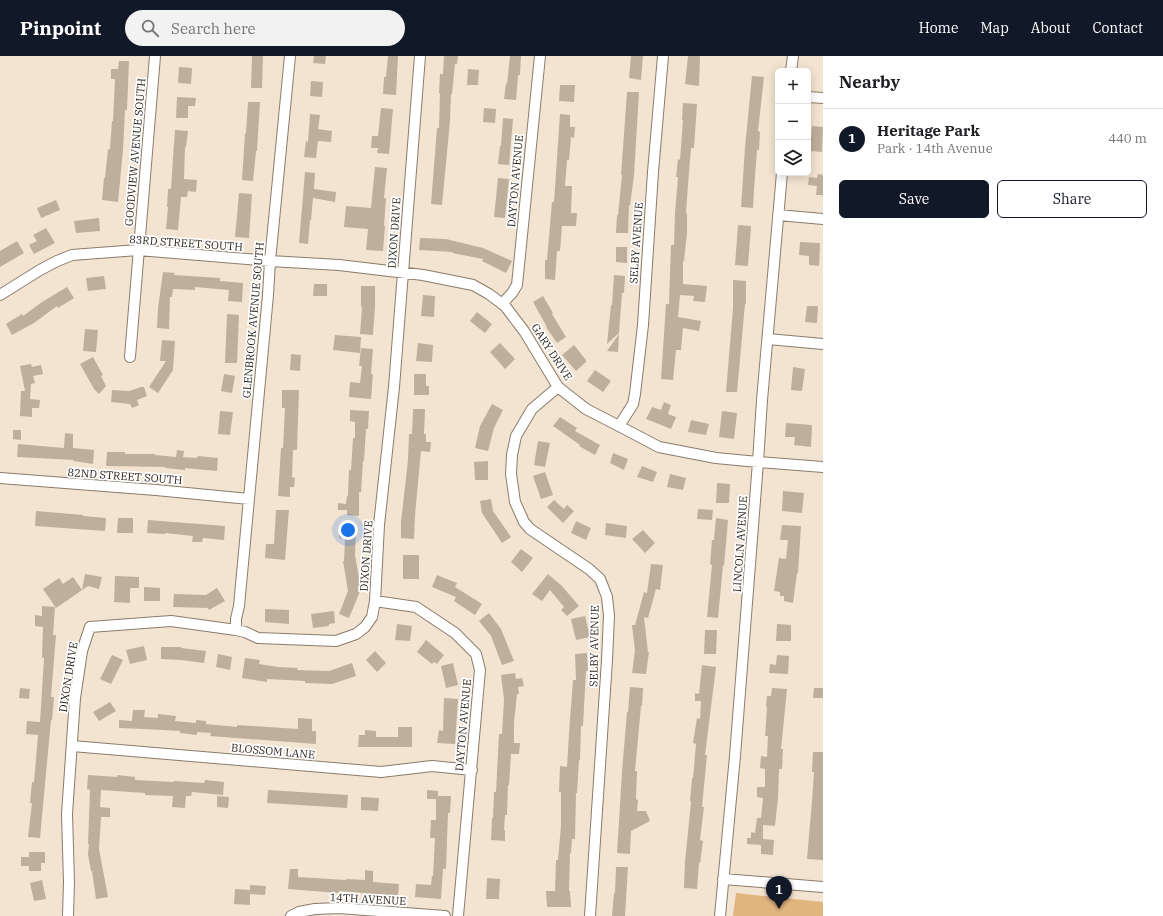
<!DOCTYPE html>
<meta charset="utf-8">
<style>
body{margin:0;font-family:"IBM Plex Serif",serif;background:#f2f2f2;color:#202124}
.controls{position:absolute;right:12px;top:12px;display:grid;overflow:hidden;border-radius:6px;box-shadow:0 2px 10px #0003}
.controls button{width:36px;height:36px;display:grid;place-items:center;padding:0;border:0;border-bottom:1px solid #e0e0e0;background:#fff;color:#202124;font:20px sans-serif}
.you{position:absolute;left:348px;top:474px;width:14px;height:14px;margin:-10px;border:3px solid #fff;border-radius:50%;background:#1a73e8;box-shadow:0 0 0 6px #1a73e833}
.badge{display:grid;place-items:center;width:26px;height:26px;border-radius:50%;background:#111827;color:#fff;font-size:13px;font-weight:700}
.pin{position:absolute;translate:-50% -33px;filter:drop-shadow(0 1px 2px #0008)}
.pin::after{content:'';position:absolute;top:21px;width:14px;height:12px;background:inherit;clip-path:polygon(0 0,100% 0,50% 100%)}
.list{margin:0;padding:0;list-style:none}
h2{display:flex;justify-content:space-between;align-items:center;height:52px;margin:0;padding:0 16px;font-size:17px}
h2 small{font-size:13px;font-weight:400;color:#757577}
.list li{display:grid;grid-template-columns:26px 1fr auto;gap:12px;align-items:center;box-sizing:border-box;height:60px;padding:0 16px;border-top:1px solid #e0e0e0}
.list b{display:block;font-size:15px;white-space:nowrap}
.list p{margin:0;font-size:13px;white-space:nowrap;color:#757577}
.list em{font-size:13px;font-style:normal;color:#757577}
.actions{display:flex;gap:8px;padding:12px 16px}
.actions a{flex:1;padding:9px 0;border:1px solid #111827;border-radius:6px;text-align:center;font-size:14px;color:#111827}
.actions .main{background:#111827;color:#fff}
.icon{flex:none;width:22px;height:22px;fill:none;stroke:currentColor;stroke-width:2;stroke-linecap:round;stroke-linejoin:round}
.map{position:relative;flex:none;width:823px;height:860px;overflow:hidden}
header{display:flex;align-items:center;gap:24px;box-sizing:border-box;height:56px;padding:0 20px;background:#111827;color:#fff}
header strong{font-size:19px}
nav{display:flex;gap:22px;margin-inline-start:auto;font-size:14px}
.search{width:280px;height:36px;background:#f2f2f2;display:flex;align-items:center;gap:10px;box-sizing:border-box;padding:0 14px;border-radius:22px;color:#757577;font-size:15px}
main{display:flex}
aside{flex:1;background:#fff}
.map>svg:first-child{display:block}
.green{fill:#e1b57e}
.building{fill:#beaf9d}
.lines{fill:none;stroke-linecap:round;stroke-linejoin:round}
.minor-casing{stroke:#8a7c6b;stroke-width:12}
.minor{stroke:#fff;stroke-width:10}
.labels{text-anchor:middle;stroke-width:3.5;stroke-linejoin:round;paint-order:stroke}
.street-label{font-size:11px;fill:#241e17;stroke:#fff}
</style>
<header>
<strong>Pinpoint</strong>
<div class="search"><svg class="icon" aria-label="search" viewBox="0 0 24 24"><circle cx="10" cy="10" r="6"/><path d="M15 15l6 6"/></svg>Search here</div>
<nav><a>Home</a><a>Map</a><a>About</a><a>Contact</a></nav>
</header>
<main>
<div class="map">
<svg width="823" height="860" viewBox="0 0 823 860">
<rect width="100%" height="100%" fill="#f3e4d1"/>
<path class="green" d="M736,837L823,846V860H733Z"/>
<path class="building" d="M252,0H263L262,32H251Z
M314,0H326L325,8L313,7Z
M388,0H398L396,39L383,38L384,21H386Z
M444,0H458L457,8H455L452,38H451L450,65L442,149L431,148L437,72H439L440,37H439L440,18H443Z
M510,0H521L520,19H518L516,44L504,43L506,27L507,28Z
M631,0H643L641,24L629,22Z
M688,0H700L699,30L685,28Z
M119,5H129L127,54H125L123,94L118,146L102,144L104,122H105L108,93H110L112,65H113L115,23H111V13H118Z
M179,11L192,12L191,28L178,27Z
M468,13L479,14L478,29H467Z
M752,20L764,21L758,75L760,76L759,94H757L754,134L753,152L741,151L745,92Z
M311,25L323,26L322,41L310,40Z
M560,29H575L574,46L559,45Z
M627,36H639L634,120L630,149H629L628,177H616L617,159H618L622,119H621Z
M177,41L196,42L195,50H188V62H176Z
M248,46H260L257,95H256L253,125L242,124L245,77H246Z
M683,47L697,48L694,92H691L688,129L686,157H687V177L684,205H683V228L707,230L705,246L693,245L694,240L680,239L678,261L701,265L699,275L683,272L681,294H676L673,324L661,323L666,248H669L671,189H674L675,157L678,121H676L678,103L680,104L683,64H682Z
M381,52L393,53L389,98L377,97L378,92H371L372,80H378Z
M484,52L496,53L495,67L483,66Z
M310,58L320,59L318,73L332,75L331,86L318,85L316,102L304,101L306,85L308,86Z
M560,58L570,59V71H575L574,82L571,81L569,104H567L565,130H572L571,157H577L576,170H562L560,195H557L555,224L545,223V204H547L552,146H554Z
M503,62L513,63L509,109L498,108L500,90H501Z
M812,70L823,71L822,96L810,95Z
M175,74L188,75L186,91H185L184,123L197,124L196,136L188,135L187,141H181L178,174L166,173L168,151H167L168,133H171L173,101Z
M375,111L387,112L384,142H386L384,170H385L383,195L366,194L368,173L344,171L346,150L371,152Z
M305,116L315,117L314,133L336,136L335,146L313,142L311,164H310L308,188L299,187Z
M818,118L823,119V139H816L817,130L808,129L809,121L817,122Z
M498,122L509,123L505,162L494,161Z
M239,137L252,138L249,182L235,181Z
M56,144L60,154L41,162L37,152Z
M99,162L100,175L76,177L74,165Z
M738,169L751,170L748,210L735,209Z
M46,172L55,187L34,198L29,189L37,185L33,179Z
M420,182L446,183L483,192L512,205L506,217L482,205L483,203L452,197L453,196L419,194Z
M17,185L24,197L0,211V195Z
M800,186L820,187L819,210L809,209V200L799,199Z
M616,191H627V207L616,206Z
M163,216L175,217L174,219L220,222V225L243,227L242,246L228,245L229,234L195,231V234L173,233L172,241H170L169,273L157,272L158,252Z
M614,219L625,220L624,237H622L619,277L607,288L611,249H612Z
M104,220L106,233L88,235L86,222Z
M733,224L746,225V248H745L737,336H726L733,252Z
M314,228H327V240H313Z
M361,230H375V251L373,279L360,278L362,251H361Z
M67,231L74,242L58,252L57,250L34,267L12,279L6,268L22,258L23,260L42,246Z
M423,239L435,240L434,261L421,260Z
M543,240L553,257L552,258L566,281L557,287L546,271H547L533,246Z
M807,250H818L817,267L805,266Z
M477,256L492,268L485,277L470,265Z
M227,258L239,259L237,307H225Z
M85,273L98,274L96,296L83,295Z
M619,278L618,296L607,295Z
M335,279L361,281L360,297L333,294Z
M162,284L175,285L173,314L158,337L149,331L166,305H160Z
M418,287L433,289L432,306L416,305Z
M500,287L515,303L505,313L490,296Z
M574,289L586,304V306L576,315L562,299Z
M361,292L373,293L371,318H373L371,343L349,341L350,326L360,327L362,310H359Z
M291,298L301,299L300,315L290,314Z
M93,301L103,319L101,320L106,330L99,338L94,333L80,308Z
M31,308L32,311L41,309L43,318L33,320L35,327L31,328L30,343L40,344L39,352H32V361L20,360L21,335H25L20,310Z
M793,311L805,313L802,335L791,334Z
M595,314L611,325L603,336L587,325Z
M224,318L235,320L232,337L221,335Z
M414,318H426V330H429V339H414Z
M141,331H144L147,340L137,344L139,349L132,352L130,348L111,346L112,334L129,335Z
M282,334H299L297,394H293L292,421L295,422L294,431H290V441L278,440L281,392H283L285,352H282Z
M664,346L671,349L668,358L676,361L671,373L646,363L652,351L661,354Z
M492,348L503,354L494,372L488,395L475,392L480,370Z
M413,353H425L424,378H426V386H431L430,396L421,395L415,459L414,483L401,482V466L408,404L409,378H412Z
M350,354L369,355L368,373H366L364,405H363L361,436H359V460L347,459V454H338V447L346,448L347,440H348L349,414H351L353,382H355V366L350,365Z
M220,355L233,356L230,379L218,378Z
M722,355L737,357L734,383L719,381Z
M560,361L577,372L575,375L600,389L595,399L579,390L580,389L553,370Z
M691,364L709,368L706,379L688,376Z
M786,367L812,369L811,391L794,389L795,381H785Z
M13,374H21V384L13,383Z
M65,377L73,378V392L94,394L93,408L73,405L74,404L17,401L18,388L64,392Z
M538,385L550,387L545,411L534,409Z
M177,394L184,395L183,401L197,402L198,400L218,402L217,415L185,412V414L165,412V411L106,410L107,396H125V398H155V399L176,401Z
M613,397L628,403L624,414L610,407Z
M488,405V424H475L474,406Z
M642,410L657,416L653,426L637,421Z
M545,416L553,439L541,443L533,420Z
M670,418L686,422L683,434L667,431Z
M717,427L730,428L729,447H716Z
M783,435L804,437L802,457L782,455Z
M491,443L493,455L511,481L502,487L482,457L480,445Z
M554,444L564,453L567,449L574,455L563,467L547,451Z
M698,453L713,454L712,464L697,463Z
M276,454H289L285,504L265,502L266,488H274Z
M36,455L83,459V460L106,462L105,475L35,470Z
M118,462H133V477H117Z
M716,462L728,464L724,510L723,509L718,562L707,561L712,509L710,508L712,484H714Z
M148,464L225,470L224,484L203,482L202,486H192L193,480L165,477V478L147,477Z
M576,465L591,472L586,484L571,477Z
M606,467L627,470L626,482L605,479Z
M782,469L801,470L798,517H797L793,547L784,545V540H780V536L774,535L779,502L786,503L788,484H780Z
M339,473L356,474L355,499L361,533L349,562L339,558L348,535L343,505H344L345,483L339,482Z
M643,474L655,487L645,497L632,483Z
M521,493L533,502L522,516L511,506Z
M403,499H419V523H403Z
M651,508L663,509L660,534L656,533L648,562L644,561L648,596H649L646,618L632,617L635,595L632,569H635L644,536L647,537Z
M85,518L102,521L99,533L88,530L56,552L43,533L59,522L63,528L73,521L82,534Z
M548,518L562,530L579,550L567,560L561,554L564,551L550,534L542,545L532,538Z
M437,519L457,527L455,531L482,548L475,559L454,545L456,541L432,531Z
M115,520L139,521V532H130V547L114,546Z
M144,531L160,532V545H144Z
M217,532L225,545L209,554L208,552L173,551L174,538L206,539Z
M42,550L55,551L53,579H56L51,641H54L52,664H51L40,782L28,781L32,747H30L32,726H34L38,679L26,678L27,665L40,666L44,602H42L43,571L35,570V559L42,560Z
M265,553L289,554V568L265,566Z
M334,555L335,567L329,568V570L313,572L311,558Z
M489,557L501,573L514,605L502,609L491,580L479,565Z
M585,560L590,581L576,584L571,563Z
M397,568L412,570L410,585L395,584Z
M777,568L791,569V585H776Z
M705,574H717L716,598H704Z
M426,584L444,599L437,608L434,606L432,608L417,596Z
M144,590L147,604L130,608L126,594Z
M161,591H181V592L206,595L204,607L181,604L161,603Z
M375,595L386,607L377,616L366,604Z
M587,597L588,615H586L583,670H581L580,704H579L577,737H576L575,783H572L571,797H570L569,835H570L571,851H547L546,835H555L556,804H558L561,769V736H559L560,710L567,711L569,677L573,624H576L575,598Z
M218,598L232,601L230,614L216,611Z
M112,599L123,604L111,628L100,623Z
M777,599L789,600L788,618L769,617L770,608L776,609Z
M245,602L260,604L259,608L278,611L298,612L297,614L329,615L352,607L356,620L332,628L305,627V625L267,623V626L242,622Z
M453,607L458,629L446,632L441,610Z
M702,609L716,611L705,699H707L702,751H704L700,784L703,785L700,807H699L697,833L684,832L685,806L691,746L690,745L692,722H693L696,688L693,687L697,662L700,663L701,645H695V637L699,638Z
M515,617L516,623L522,622L524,630L518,631L519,638H517L514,667V687H520L519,698H511L509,729H508L507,759H505L504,774H505V785L491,784L492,762H493L494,736H496L499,678H502L504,643L501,619Z
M630,631L643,632L642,650H641L635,715H637L636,743L638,744L637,755H646L650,765L631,775L630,798L617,797L622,716L627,656H628Z
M20,632L30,633L29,643L19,642Z
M772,632L787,633L781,693H783L782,713H779L778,742L775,770L763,769V783L774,784L773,799L761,798V789L747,788V782H751V776L755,777L757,762H761L763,742L757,741V731H765V713L760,712L761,700L767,701L768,680H765L767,651H766L767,640H771Z
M814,632H823V642H813Z
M444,642L458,643L455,688L437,687L439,674L443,675Z
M110,646L116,655L99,665L93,656Z
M133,654H145L144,661L158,662V658L176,660L175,665L196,667V664L206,665V668L237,671V669L298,673V662L312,663V675H316V688L210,680L211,677L197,676V679L180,677V675L144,673L119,672V664L132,665Z
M398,671H412V691H358L359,679H365V674L376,675V681H398Z
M813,696H823V804L807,803L812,745L814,716H812Z
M88,719L117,721V719L135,721V724L174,726V725L204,727L205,724L224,726L223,739L192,736L191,740H186L185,752L172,751L173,740L145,739V737L101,734L100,751L110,752V761H101L99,793L108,841L96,843L92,815H91L88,798L89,788H88L90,734L87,733Z
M268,734L348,739L347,752L267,747Z
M427,734L438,735V740H451L450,757H448L446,813H443L441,843L415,841L416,828L431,829L432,820H433L435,782H430L431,764H436V743H427Z
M217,740L229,741L228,752L217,751Z
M361,741L379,742L378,755L361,754Z
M29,796H45V807H41V815H29V810H21V801H29Z
M616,811H628L625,860H612L614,837H615Z
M290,813H298V821L346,824V823L365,824V814L373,815V826L399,828L398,840L339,835L338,837L288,833Z
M487,822L500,823L499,843H486Z
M42,824L46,843L34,845L30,827Z
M250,829L266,830L265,839L250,838V849L234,848L235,833L250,834Z"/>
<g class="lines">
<defs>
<path id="minor" d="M791,15L793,0
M808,41L823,42
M778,159L823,163
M0,239L40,214L57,205L72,199L138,194L270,205L339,209L423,219L473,229L489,238L505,250L524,275L558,331L586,353L619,370L659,391L716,402L758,406L823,411
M502,248L512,237L517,229L540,0
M768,283L823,288
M130,301L155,0
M558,331L532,353L516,380L512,399L511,418L515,446L524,466L530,473L589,513L600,523L604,533L607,541L609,560L607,604L590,860
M619,370L633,348L635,338L643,269L653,116L663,0
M0,422L156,434L249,443
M375,545L416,551L455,577L476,598L480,614L458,860
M236,574V563L239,550L268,239L270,205L290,0
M72,690L381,716L432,710L472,714
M723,823L823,831
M68,860L69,826L67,758L75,642L82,595L90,571L171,565L236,574L245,576L258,582L336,585L356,578L365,571L372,561L375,545L379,469L394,331L420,0
M291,860L299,856L315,853L339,852L445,860
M720,860L735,700L758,406L762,344L782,117"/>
</defs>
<use href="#minor" class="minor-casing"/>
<use href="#minor" class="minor"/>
</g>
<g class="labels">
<g class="street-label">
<text transform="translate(135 96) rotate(-85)" y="4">GOODVIEW AVENUE SOUTH</text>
<text transform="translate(515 125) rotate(-85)" y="4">DAYTON AVENUE</text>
<text transform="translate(394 177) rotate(-86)" y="4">DIXON DRIVE</text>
<text transform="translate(186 187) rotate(4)" y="4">83RD STREET SOUTH</text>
<text transform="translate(636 187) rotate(-86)" y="4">SELBY AVENUE</text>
<text transform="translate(253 264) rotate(-85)" y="4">GLENBROOK AVENUE SOUTH</text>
<text transform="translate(552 296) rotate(57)" y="4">GARY DRIVE</text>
<text transform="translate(125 420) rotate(4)" y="4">82ND STREET SOUTH</text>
<text transform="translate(740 488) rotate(-86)" y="4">LINCOLN AVENUE</text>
<text transform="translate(366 500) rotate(-86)" y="4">DIXON DRIVE</text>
<text transform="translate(594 590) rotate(-89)" y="4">SELBY AVENUE</text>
<text transform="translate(68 621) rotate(-81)" y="4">DIXON DRIVE</text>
<text transform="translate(463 669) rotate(-85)" y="4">DAYTON AVENUE</text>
<text transform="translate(273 695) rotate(5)" y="4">BLOSSOM LANE</text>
<text transform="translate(368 843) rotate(3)" y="4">14TH AVENUE</text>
</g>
</g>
</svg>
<div class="controls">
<button>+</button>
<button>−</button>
<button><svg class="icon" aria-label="layers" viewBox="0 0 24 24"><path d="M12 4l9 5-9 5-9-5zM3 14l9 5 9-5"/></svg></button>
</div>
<div class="you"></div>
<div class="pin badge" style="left:779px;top:853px">1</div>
</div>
<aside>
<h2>Nearby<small></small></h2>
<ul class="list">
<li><span class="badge">1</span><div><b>Heritage Park</b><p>Park · 14th Avenue</p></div><em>440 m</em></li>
</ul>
<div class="actions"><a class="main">Save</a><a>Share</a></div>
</aside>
</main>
